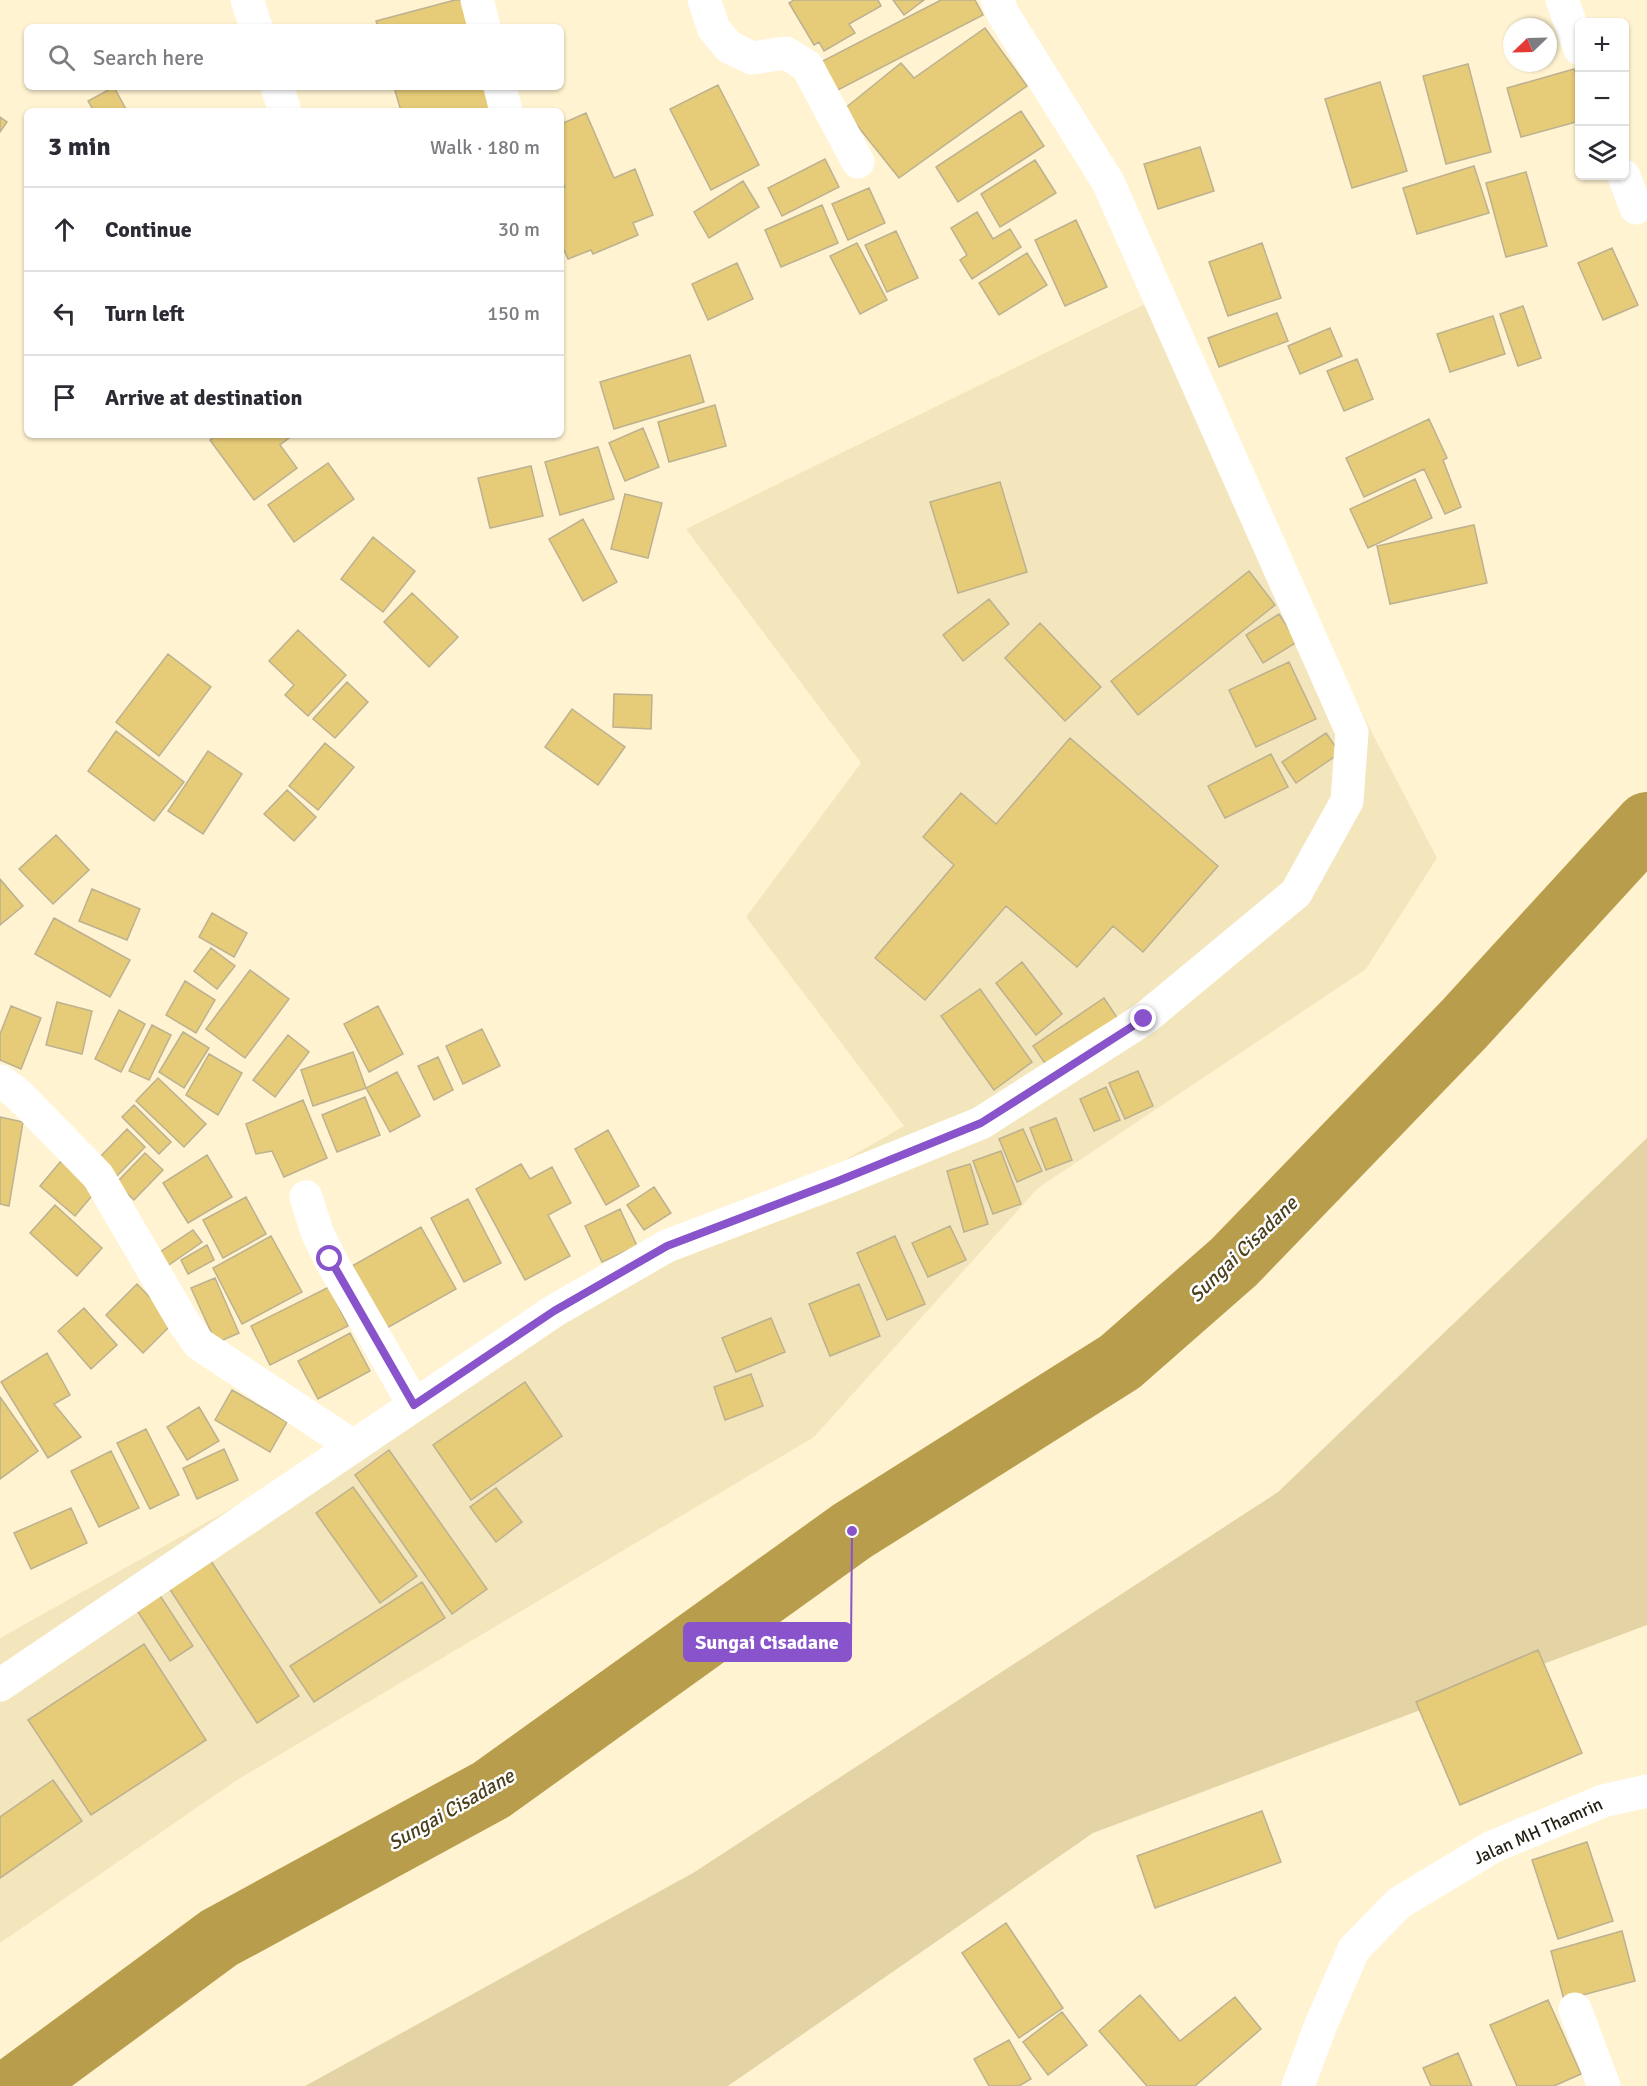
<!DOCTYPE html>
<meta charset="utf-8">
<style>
body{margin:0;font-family:Signika,sans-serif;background:#f7f7f7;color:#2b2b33}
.controls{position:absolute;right:18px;top:18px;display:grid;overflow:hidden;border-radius:9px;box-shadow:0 2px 4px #0004}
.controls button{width:54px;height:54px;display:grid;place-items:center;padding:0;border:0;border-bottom:2px solid #e1e1e2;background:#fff;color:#2b2b33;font:30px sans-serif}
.compass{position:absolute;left:1503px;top:18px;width:54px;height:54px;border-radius:50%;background:#fff;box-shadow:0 2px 4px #0004;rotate:247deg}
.stop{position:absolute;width:18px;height:18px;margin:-14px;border:4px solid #8853cb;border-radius:50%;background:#fff}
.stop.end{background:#8853cb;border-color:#fff;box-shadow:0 2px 6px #0008}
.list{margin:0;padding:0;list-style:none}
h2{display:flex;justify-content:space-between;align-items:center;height:78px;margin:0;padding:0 24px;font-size:26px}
h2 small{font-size:20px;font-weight:400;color:#7c7c81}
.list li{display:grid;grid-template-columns:39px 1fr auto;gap:18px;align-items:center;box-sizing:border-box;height:84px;padding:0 24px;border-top:2px solid #e1e1e2}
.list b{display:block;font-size:22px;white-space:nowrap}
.list em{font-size:20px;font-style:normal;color:#7c7c81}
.icon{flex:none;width:33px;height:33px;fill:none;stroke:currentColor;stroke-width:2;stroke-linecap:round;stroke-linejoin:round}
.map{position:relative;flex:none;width:1647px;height:2086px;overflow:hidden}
.search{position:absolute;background:#fff;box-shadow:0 2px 4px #0004;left:24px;top:24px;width:540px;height:66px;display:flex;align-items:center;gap:15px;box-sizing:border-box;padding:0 21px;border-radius:9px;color:#7c7c81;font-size:22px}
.panel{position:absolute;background:#fff;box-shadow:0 2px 4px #0004;left:24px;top:108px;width:540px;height:330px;border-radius:9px}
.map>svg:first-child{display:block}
.built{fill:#f4e6bc}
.green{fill:#e4d4a5}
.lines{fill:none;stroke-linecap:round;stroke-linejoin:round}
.river{stroke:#b89d4c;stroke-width:64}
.building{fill:#e6cb79;stroke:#bcb190;stroke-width:1.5}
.minor{stroke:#fff;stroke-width:33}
.route{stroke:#8853cb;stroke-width:8}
.labels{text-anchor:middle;stroke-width:5;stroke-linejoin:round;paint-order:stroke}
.street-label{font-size:18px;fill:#231f13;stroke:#fff}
.water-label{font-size:20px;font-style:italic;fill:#4b401c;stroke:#fff}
.leader{fill:none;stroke:#8853cb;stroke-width:2}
.callout-dot{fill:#8853cb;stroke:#fff;stroke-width:2}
.callout{fill:#8853cb;stroke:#8853cb;stroke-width:2}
.callout-label{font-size:20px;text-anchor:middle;font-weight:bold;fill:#fff}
</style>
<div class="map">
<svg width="1647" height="2086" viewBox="0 0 1647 2086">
<rect width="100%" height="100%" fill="#fff3d1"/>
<path class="built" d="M1149,302L1437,858L1366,969L1038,1188L814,1437L237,1780L0,1943V1638L507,1354L904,1126L746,917L861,763L686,529Z"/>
<path class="green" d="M1647,1138V1625L1093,1833L728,2086H305L693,1873L1278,1492Z"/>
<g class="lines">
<path class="river" d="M18,2086L219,1938L491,1790L852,1531L1120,1362L1234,1262L1464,1024L1647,824"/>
</g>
<path class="building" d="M455,0H471L478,27H378L376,21Z
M794,0H878L881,6L849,24L855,33L824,51L819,42L814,45L789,3Z
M893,0H924L904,15Z
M941,0H975L983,15L832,93L817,64Z
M985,28L1027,86L899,178L844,109L901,63L914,78Z
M1468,64L1491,152L1446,164L1423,76Z
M1574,69L1580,87V121L1521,137L1507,88Z
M1380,82L1407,171L1352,188L1325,99Z
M718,85L759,165L711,190L670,109Z
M114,87L127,111H94L88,101Z
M394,87H495L502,111H401Z
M1021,111L1044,146L958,202L936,167Z
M586,113L614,178L635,169L653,215L633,223L638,235L593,254L591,250L568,259L561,243V189L565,187L561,179V124Z
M0,117L7,122L0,132Z
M1200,147L1214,191L1158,209L1144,164Z
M825,159L839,187L782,216L768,188Z
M1035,160L1056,193L1000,227L981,194Z
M1474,166L1489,213L1417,234L1403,188Z
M1526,172L1547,246L1506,257L1486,183Z
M743,181L759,207L709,238L694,212Z
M869,188L885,223L848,240L832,204Z
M822,205L838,243L781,267L765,230Z
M977,212L993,239L1010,229L1021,247L972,279L960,260L967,255L951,228Z
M1076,220L1107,287L1065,306L1035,240Z
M896,231L918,278L887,292L865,245Z
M857,243L887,300L860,314L830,256Z
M1262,243L1281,298L1228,316L1209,262Z
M1612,248L1638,305L1603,320L1578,263Z
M1027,253L1047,285L999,315L979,283Z
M737,263L753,299L708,320L692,284Z
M1523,306L1541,358L1518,366L1500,314Z
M1277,313L1288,341L1219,367L1208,338Z
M1493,316L1505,354L1450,372L1437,334Z
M1330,328L1342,356L1300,374L1288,346Z
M690,355L704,402L614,429L600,382Z
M1357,359L1373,399L1344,411L1327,371Z
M715,405L726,446L669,462L658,422Z
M1429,419L1447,458L1443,460L1461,507L1445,514L1424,469L1364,497L1346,458Z
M643,428L659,467L625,481L609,443Z
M216,435H293L280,445L297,468L254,500L210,440Z
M598,447L614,499L560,515L545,462Z
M328,463L354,499L294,542L268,505Z
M531,466L543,516L490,528L478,478Z
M1415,479L1432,518L1368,548L1350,509Z
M1000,482L1027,572L958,593L930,502Z
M625,494L662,503L648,558L611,549Z
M583,519L617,582L583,601L549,539Z
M1474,525L1487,583L1390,604L1377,546Z
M373,537L415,571L383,612L341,579Z
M1249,571L1275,605L1138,715L1111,681Z
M412,593L458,637L429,667L384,622Z
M989,599L1009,624L963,661L943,635Z
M1279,614L1297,642L1263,663L1246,635Z
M1040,623L1101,687L1065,721L1005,658Z
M298,630L346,675L308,716L285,695L294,685L269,661Z
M168,654L211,687L159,756L116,722Z
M1289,662L1316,719L1256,747L1229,690Z
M347,682L368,702L335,738L313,719Z
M614,694L652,695L651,729L613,727Z
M572,709L625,747L598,785L545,747Z
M116,731L184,782L154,821L88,771Z
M1326,733L1340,753L1296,783L1282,762Z
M1070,738L1218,866L1143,952L1113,926L1077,967L1006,906L925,1000L875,958L954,865L923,837L961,793L996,824Z
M325,743L354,767L318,810L289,786Z
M208,751L242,774L203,834L168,811Z
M1271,754L1288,787L1225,818L1208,786Z
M287,790L316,817L294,841L264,814Z
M56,835L89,870L53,904L19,869Z
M0,879L23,906L0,925Z
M92,889L140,909L127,940L79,921Z
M212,913L247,933L234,957L199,937Z
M54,918L130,960L110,997L35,954Z
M211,948L235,966L217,989L194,971Z
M1022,962L1062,1014L1036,1035L996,983Z
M250,970L289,999L245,1058L206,1029Z
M185,981L215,1000L196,1033L166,1015Z
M980,989L1032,1062L994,1090L941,1016Z
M1104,998L1122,1025L1051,1072L1033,1046Z
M57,1002L92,1011L82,1054L46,1045Z
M11,1006L41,1018L21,1069L0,1060V1034Z
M378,1006L403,1054L369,1072L344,1024Z
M119,1010L145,1024L121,1072L95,1059Z
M152,1025L171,1035L149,1080L129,1071Z
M482,1029L500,1066L463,1084L446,1046Z
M183,1032L209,1048L184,1088L159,1072Z
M288,1035L309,1052L275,1097L253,1080Z
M353,1052L366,1088L313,1106L301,1070Z
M209,1054L242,1073L218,1115L186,1095Z
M438,1057L453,1090L434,1100L418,1066Z
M1138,1071L1153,1106L1125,1119L1109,1083Z
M397,1072L420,1116L390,1132L366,1088Z
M158,1078L206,1124L184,1147L136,1101Z
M1106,1087L1120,1120L1094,1131L1080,1099Z
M365,1097L380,1135L337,1152L322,1115Z
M303,1100L327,1158L284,1177L272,1151L256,1154L246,1124Z
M134,1105L171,1142L159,1154L122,1117Z
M0,1117L23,1122L9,1206L0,1204Z
M1056,1118L1072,1160L1046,1170L1030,1128Z
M127,1129L145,1147L116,1177L98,1159Z
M1023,1129L1042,1171L1017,1182L999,1139Z
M608,1130L639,1186L606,1205L575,1149Z
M1001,1151L1021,1204L993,1214L973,1161Z
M145,1153L163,1170L134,1200L116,1183Z
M207,1155L232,1197L188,1223L163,1183Z
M61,1161L96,1191L75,1216L40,1186Z
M521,1164L530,1179L552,1167L571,1203L548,1215L570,1256L525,1280L476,1189Z
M970,1164L988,1224L964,1232L947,1171Z
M654,1187L671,1213L644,1230L627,1205Z
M246,1197L266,1234L223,1258L203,1220Z
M468,1199L501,1263L464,1282L431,1218Z
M55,1205L102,1248L77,1276L30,1233Z
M620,1209L637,1246L602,1262L585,1226Z
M950,1226L966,1260L928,1277L912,1243Z
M421,1227L456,1289L387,1328L352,1266Z
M193,1230L202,1242L166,1267L157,1254Z
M271,1236L302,1292L242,1324L213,1268Z
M895,1236L925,1304L887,1320L857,1253Z
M207,1245L214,1260L188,1274L181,1260Z
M215,1278L239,1333L216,1343L191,1288Z
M137,1284L174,1322L143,1353L106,1315Z
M859,1284L880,1336L830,1356L809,1304Z
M329,1287L348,1326L270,1365L251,1326Z
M84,1308L117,1345L91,1369L58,1331Z
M771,1318L785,1352L736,1372L722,1338Z
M350,1333L370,1371L318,1399L298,1361Z
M47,1353L70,1395L54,1404L81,1437L48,1458L1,1382Z
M751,1374L763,1406L725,1420L714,1387Z
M525,1382L562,1436L471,1500L433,1445Z
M232,1390L287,1422L270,1452L215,1420Z
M0,1397L38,1451L0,1479Z
M199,1407L219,1441L187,1460L167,1427Z
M146,1429L179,1495L150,1509L117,1443Z
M224,1449L238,1480L197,1499L183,1468Z
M389,1450L487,1589L452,1614L355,1475Z
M111,1451L139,1508L99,1527L71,1471Z
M353,1487L417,1576L380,1603L316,1513Z
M496,1488L522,1522L496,1542L470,1507Z
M71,1508L87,1543L31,1569L14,1533Z
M211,1561L299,1696L257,1723L169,1588Z
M422,1582L445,1618L314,1702L290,1666Z
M159,1594L193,1646L170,1661L136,1609Z
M144,1644L206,1740L91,1815L28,1720Z
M1538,1650L1582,1753L1460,1805L1416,1702Z
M53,1780L82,1821L0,1878V1817Z
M1262,1811L1281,1862L1155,1908L1137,1856Z
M1587,1842L1613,1921L1558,1939L1532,1860Z
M1006,1923L1063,2008L1019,2038L962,1953Z
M1622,1931L1635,1981L1564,2000L1551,1951Z
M1140,1995L1180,2041L1235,1997L1261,2029L1195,2086H1147L1099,2031Z
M1548,2000L1581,2074L1554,2086H1517L1490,2025Z
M1062,2012L1087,2045L1048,2075L1023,2042Z
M1009,2040L1031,2079L1019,2086H989L974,2059Z
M1458,2053L1472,2086H1431L1423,2068Z"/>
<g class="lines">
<path class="minor" d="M247,0L256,27
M477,0L484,27
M704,0L714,29L729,47L752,58L786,53L807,66L858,162
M1562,0L1580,49
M277,87L285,111
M500,87L506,111
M1624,176L1636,208
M0,1081L18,1094L98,1176L184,1323L199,1344L353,1446
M306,1197L317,1232L330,1259L414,1405
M0,1685L554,1311L667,1246L838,1181L981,1123L1144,1019L1296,893L1347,801L1352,732L1108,182L1003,14L997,0
M1575,2009L1604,2086
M1298,2086L1322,2022L1354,1949L1399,1903L1492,1847L1603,1801L1647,1791"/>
</g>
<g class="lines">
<path class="route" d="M330,1259L414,1405L554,1311L667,1246L838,1181L981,1123L1144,1019"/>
</g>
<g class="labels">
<g class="street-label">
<text transform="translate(1538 1831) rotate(-24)" y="6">Jalan MH Thamrin</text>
</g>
<g class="water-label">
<text transform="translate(1243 1249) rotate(-44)" y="7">Sungai Cisadane</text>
<text transform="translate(451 1809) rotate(-30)" y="7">Sungai Cisadane</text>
</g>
</g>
<path class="leader" d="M852 1531L851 1642"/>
<circle class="callout-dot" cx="852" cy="1531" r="6"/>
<rect class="callout" x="684" y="1623" width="167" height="38" rx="6"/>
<g class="callout-label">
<text x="767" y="1649">Sungai Cisadane</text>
</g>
</svg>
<div class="controls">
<button>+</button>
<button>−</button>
<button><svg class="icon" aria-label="layers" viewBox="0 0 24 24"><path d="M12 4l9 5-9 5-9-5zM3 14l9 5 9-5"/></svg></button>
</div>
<svg class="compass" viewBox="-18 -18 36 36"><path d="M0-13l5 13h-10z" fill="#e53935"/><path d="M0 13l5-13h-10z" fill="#7c7c81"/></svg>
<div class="stop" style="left:330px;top:1259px"></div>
<div class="stop end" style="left:1144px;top:1019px"></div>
<div class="search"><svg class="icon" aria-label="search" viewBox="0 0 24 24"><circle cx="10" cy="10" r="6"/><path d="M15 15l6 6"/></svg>Search here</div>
<section class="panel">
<h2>3 min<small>Walk · 180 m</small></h2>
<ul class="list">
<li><svg class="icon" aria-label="ahead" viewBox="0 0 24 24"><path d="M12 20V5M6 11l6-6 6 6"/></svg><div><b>Continue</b></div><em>30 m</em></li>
<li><svg class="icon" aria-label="left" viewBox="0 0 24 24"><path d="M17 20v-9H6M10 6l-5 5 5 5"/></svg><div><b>Turn left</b></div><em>150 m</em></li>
<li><svg class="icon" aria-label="arrive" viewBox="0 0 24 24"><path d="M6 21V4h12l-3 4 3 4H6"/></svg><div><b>Arrive at destination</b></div></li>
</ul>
</section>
</div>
